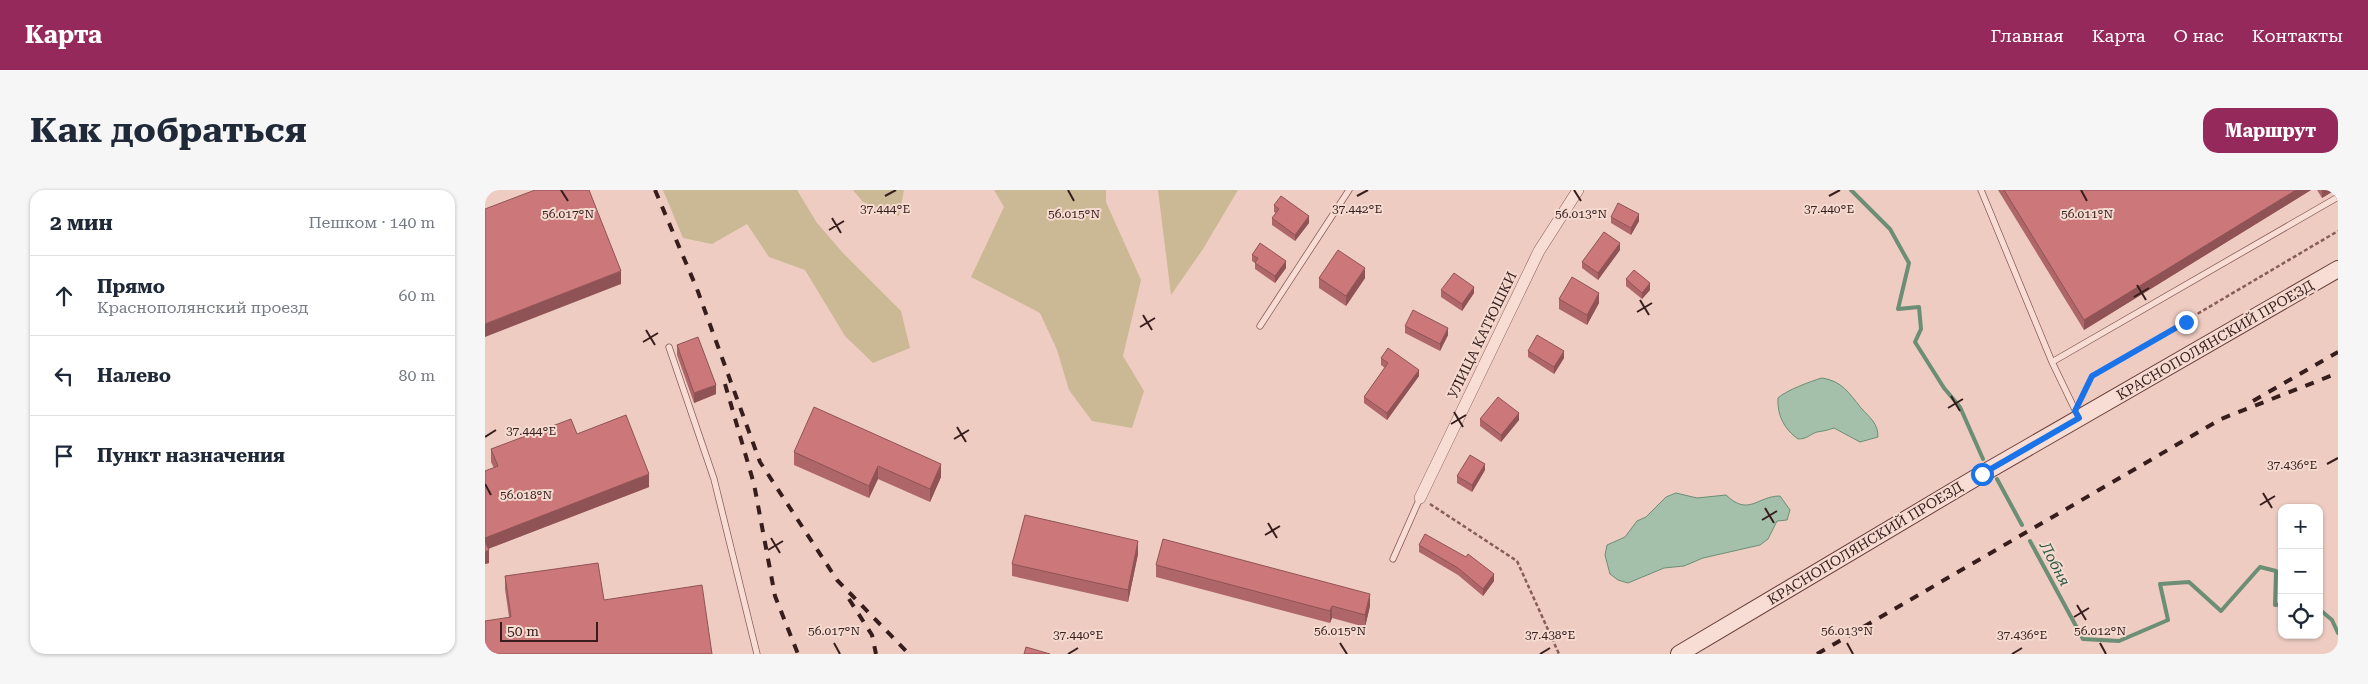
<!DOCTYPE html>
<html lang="ru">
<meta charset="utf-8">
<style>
body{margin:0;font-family:"Roboto Serif",serif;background:#f6f6f7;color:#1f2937}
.controls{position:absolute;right:15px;bottom:15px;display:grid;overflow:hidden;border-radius:10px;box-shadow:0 1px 4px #0004}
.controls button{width:45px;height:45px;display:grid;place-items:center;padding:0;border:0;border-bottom:1px solid #e0e1e3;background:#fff;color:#1f2937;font:25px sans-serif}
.scale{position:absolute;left:15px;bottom:12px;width:98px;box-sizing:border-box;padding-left:5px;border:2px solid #371e1d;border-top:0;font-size:14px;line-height:18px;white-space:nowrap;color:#371e1d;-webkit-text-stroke:4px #f5dad0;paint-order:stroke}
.stop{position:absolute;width:15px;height:15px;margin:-11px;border:4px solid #1a73e8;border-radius:50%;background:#fff}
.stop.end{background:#1a73e8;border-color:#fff;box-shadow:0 1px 5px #0008}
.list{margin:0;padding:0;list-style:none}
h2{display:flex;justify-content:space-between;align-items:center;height:65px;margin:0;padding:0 20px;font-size:21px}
h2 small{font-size:16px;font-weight:400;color:#747a83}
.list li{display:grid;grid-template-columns:32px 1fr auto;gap:15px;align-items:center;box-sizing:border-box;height:80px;padding:0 20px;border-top:1px solid #e0e1e3}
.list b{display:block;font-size:19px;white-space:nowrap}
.list p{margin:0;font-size:16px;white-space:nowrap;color:#747a83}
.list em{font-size:16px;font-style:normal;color:#747a83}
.icon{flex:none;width:28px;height:28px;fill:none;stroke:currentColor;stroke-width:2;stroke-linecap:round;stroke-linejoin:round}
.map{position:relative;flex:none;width:1853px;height:464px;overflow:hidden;border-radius:15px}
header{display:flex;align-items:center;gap:30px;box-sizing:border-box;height:70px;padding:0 25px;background:#96295b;color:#fff}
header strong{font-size:24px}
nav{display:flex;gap:28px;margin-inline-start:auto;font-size:18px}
.intro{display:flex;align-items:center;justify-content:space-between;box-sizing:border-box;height:120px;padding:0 30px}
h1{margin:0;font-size:35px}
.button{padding:12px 22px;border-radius:15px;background:#96295b;color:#fff;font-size:18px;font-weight:700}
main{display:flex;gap:30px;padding:0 30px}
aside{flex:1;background:#fff;border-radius:15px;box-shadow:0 1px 4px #0004}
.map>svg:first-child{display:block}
.green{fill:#cbb995}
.water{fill:#a4c0ab;stroke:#6b8e75}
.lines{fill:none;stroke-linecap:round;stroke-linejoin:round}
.stream{stroke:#6b8e75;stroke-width:4}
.service-casing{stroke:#875c59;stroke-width:7}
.minor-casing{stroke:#875c59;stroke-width:12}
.secondary-casing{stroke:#693e3c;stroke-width:18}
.path{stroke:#875c59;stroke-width:2.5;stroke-dasharray:4 2.5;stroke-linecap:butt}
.service{stroke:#f8ddd4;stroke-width:5.5}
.minor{stroke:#f8ddd4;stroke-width:11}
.secondary{stroke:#f8ddd4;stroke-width:16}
.rail{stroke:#371e1d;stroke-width:4;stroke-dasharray:9 9;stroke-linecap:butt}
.wall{fill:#af6669}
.shaded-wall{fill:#8f5355}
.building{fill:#cc777a;stroke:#8f5355}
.route{stroke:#1a73e8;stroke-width:6}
.ticks{fill:none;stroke:#371e1d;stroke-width:2}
.labels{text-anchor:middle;stroke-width:4;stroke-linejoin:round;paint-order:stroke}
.street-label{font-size:14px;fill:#371e1d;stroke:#f5dad0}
.water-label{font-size:15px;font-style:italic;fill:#2c5641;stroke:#f5dad0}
.ticks-label{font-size:12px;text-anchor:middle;fill:#371e1d;stroke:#f5dad0;stroke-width:4;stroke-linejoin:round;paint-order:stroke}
</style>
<header>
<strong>Карта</strong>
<nav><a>Главная</a><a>Карта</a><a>О нас</a><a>Контакты</a></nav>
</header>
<div class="intro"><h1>Как добраться</h1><a class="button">Маршрут</a></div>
<main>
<aside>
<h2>2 мин<small>Пешком · 140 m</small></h2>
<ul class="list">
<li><svg class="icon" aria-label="ahead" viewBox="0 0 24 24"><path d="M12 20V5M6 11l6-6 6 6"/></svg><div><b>Прямо</b><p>Краснополянский проезд</p></div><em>60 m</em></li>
<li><svg class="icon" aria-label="left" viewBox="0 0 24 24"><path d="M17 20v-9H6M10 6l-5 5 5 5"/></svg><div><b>Налево</b></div><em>80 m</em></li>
<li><svg class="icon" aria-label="arrive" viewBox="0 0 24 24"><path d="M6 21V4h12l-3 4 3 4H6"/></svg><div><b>Пункт назначения</b></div></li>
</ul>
</aside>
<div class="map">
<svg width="1853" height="464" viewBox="0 0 1853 464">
<rect width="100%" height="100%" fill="#eeccc1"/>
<path class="green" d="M178,0H312L332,33L358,63L416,121L425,158L388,173L360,146L320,80L284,67L262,34L227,54L198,48Z
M368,0H419L414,26L378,12Z
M509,0H621V12L656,90L638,166L659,201L647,238L607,231L584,200L572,160L555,123L486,87L519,17Z
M673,0H753L718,59L686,105Z"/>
<path class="water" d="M1337,188C1357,191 1364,203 1376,218C1385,228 1393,233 1393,247L1375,252L1349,238C1343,240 1339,241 1332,242C1325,244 1323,249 1313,249C1299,239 1292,225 1293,208C1300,201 1326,191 1337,188Z
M1191,303L1212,308L1241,305C1264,327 1272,306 1295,306L1305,320L1302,330L1292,331L1283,349L1275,355L1218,368L1199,376L1179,378L1143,393L1133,390L1125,384L1120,365L1122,355L1140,347L1152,331L1161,327L1181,307Z"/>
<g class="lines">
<path class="stream" d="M1366,0L1405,39L1424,73L1413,119L1434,117L1436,139L1430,152L1459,198L1475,217L1498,269
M1512,289L1537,335
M1545,351L1598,449L1634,451L1683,430L1675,394L1704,392L1736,421L1775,377L1791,381L1790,415L1797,414
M1834,419L1847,430L1853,443"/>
<defs>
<path id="service" d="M1496,0L1567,172L1594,228
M775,136L864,0
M184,157L229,289L272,464
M1567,172L1853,7
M908,369L935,308"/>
<path id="minor" d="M935,308L1054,61L1093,0"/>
<path id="secondary" d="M1194,464L1497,284L1853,79"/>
</defs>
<use href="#service" class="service-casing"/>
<use href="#minor" class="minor-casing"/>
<use href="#secondary" class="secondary-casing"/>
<path class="path" d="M1595,210L1607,186L1853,41
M945,314L1032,371L1074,464"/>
<use href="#service" class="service"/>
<use href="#minor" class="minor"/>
<use href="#secondary" class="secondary"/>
<path class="rail" d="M170,0L212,99L275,272L352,390L424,464
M240,194L269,294L290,406L313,464
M1768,211L1853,162
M364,409L387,445L391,464
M1332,464L1736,229L1853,183"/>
</g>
<path class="wall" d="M1513,0H1826L1599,140Z
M1832,0H1850L1837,8Z
M789,15L824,33L810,51L787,35V28L791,23L789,22Z
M1126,27L1154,31L1146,45L1126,33Z
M1135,60L1113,90L1097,78V72Z
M767,65L801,78L790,93L770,79V73L767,71Z
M834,88H880L861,116L834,98Z
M1141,89L1165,100L1157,109L1141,96Z
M956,100L989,103L977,121L956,107Z
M1074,109L1114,113L1102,135L1074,119Z
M920,136L963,145L955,161L920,143Z
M192,155L231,204L209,213L192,165Z
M1043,161L1079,168L1069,184L1043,167Z
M896,168L934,186L902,230L879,213V207L900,178L896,175Z
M995,229L1034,230L1016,252L995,236Z
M92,244L164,297L3,359L4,373L0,374V281L9,278L6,272V259Z
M309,262L456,287L445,312L393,289L384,308L309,275Z
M1000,280L987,302L972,293V286Z
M934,355L1009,391L998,406L973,385L934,362Z
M653,364L643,412L527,386V374Z
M671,375L885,416L880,437L847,428L845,433L671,387Z
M20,386L119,410L24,427L20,399Z"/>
<path class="shaded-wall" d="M1811,0H1826L1599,140V130Z
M1837,0H1850L1837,8Z
M1154,24V31L1146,45V38Z
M824,26V33L810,51V45Z
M1135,53V60L1113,90V83Z
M801,71V78L790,93V86Z
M880,78V88L861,116V106Z
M136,81V94L0,147V134Z
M1165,93V100L1157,109V103Z
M989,97V103L977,121V114Z
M1114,103V113L1102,135V125Z
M963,138V145L955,161V154Z
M1079,161V168L1069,184V177Z
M934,180V186L902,230V223Z
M231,195V204L209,213V203Z
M1034,223V230L1016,252V245Z
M456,274V287L445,312V299Z
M1000,274V280L987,302V295Z
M393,276V289L384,308V296Z
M164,284V297L0,360V348Z
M653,351V364L643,412V400Z
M4,360V373L0,374V362Z
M1009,384V391L998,406V399Z
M885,404V416L880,437V425Z
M847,416V428L845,433V421Z"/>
<path class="building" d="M50,0H104L136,81L0,134V19Z
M1519,0H1811L1599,130Z
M796,6L824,26L810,45L787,28L794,19L789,15Z
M1133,13L1154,24L1146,38L1126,27Z
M1119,42L1135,53L1113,83L1097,72Z
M775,53L801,71L790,86L770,73L773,68L767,65Z
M853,60L880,78L861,106L834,88Z
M1149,80L1165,93L1157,103L1141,89Z
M969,83L989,97L977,114L956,100Z
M1087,87L1114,103L1102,125L1074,109Z
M928,120L963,138L955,154L920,136Z
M1052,145L1079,161L1069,177L1043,161Z
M213,147L231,195L209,203L192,155Z
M903,158L934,180L902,223L879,207L903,173L896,168Z
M1013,207L1034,223L1016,245L995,229Z
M329,217L456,274L445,299L393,276L384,296L309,262Z
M141,225L164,284L0,348V281L13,276L6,259L86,229L92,244Z
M985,265L1000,274L987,295L972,286Z
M540,325L653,351L643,400L527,374Z
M940,344L981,367L983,364L1009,384L998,399L973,378L934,355Z
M678,349L885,404L880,425L847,416L845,421L671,375Z
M0,351L4,360L0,362Z
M113,373L119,410L217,395L227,464H0V431L26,427L20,386Z
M541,457L565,464H539Z"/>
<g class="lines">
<path class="route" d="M1497,284L1594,228L1590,221L1607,186L1701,132"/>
</g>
<path class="ticks" d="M76,0L83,11M583,0L589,11M1089,0L1096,11M1596,0L1602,11M400,6L411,0M872,6L883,0M1344,6L1355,0M347,28L356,43M344,40L359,31M1652,95L1661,110M1649,107L1664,98M1155,110L1164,125M1152,122L1167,113M658,125L667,140M655,137L670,128M161,140L170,155M158,152L173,143M1466,206L1475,221M1463,218L1478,209M969,222L978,237M966,234L981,225M472,237L481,252M0,247L11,240M469,249L484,240M1842,274L1853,268M0,294L6,305M1778,303L1787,318M1775,315L1790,306M1280,318L1289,333M1277,330L1292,321M783,333L792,348M780,345L795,336M286,348L295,363M283,360L298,351M1592,415L1601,430M1589,427L1604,418M349,453L355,464M855,453L862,464M1362,453L1368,464M1615,453L1621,464M583,464L593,458M1055,464L1065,458M1527,464L1537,458"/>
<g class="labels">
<g class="street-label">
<text transform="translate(997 145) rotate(-64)" y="5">УЛИЦА КАТЮШКИ</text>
<text transform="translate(1730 150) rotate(-30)" y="5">КРАСНОПОЛЯНСКИЙ ПРОЕЗД</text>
<text transform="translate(1380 353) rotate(-31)" y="5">КРАСНОПОЛЯНСКИЙ ПРОЕЗД</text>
</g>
<g class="water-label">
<text transform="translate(1570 374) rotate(62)" y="5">Лобня</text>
</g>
</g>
<g class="ticks-label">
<text x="400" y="23">37.444°E</text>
<text x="872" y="23">37.442°E</text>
<text x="1344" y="23">37.440°E</text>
<text x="1602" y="28">56.011°N</text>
<text x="83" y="28">56.017°N</text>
<text x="589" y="28">56.015°N</text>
<text x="1096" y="28">56.013°N</text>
<text x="46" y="245">37.444°E</text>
<text x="1807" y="279">37.436°E</text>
<text x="41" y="309">56.018°N</text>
<text x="349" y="445">56.017°N</text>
<text x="855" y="445">56.015°N</text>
<text x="1362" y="445">56.013°N</text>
<text x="1615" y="445">56.012°N</text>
<text x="593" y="449">37.440°E</text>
<text x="1065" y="449">37.438°E</text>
<text x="1537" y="449">37.436°E</text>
</g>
</svg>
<div class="controls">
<button>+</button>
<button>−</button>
<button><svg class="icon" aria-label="locate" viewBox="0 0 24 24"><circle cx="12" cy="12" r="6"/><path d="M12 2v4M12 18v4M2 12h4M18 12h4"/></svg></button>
</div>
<div class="scale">50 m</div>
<div class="stop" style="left:1497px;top:284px"></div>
<div class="stop end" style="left:1701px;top:132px"></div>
</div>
</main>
